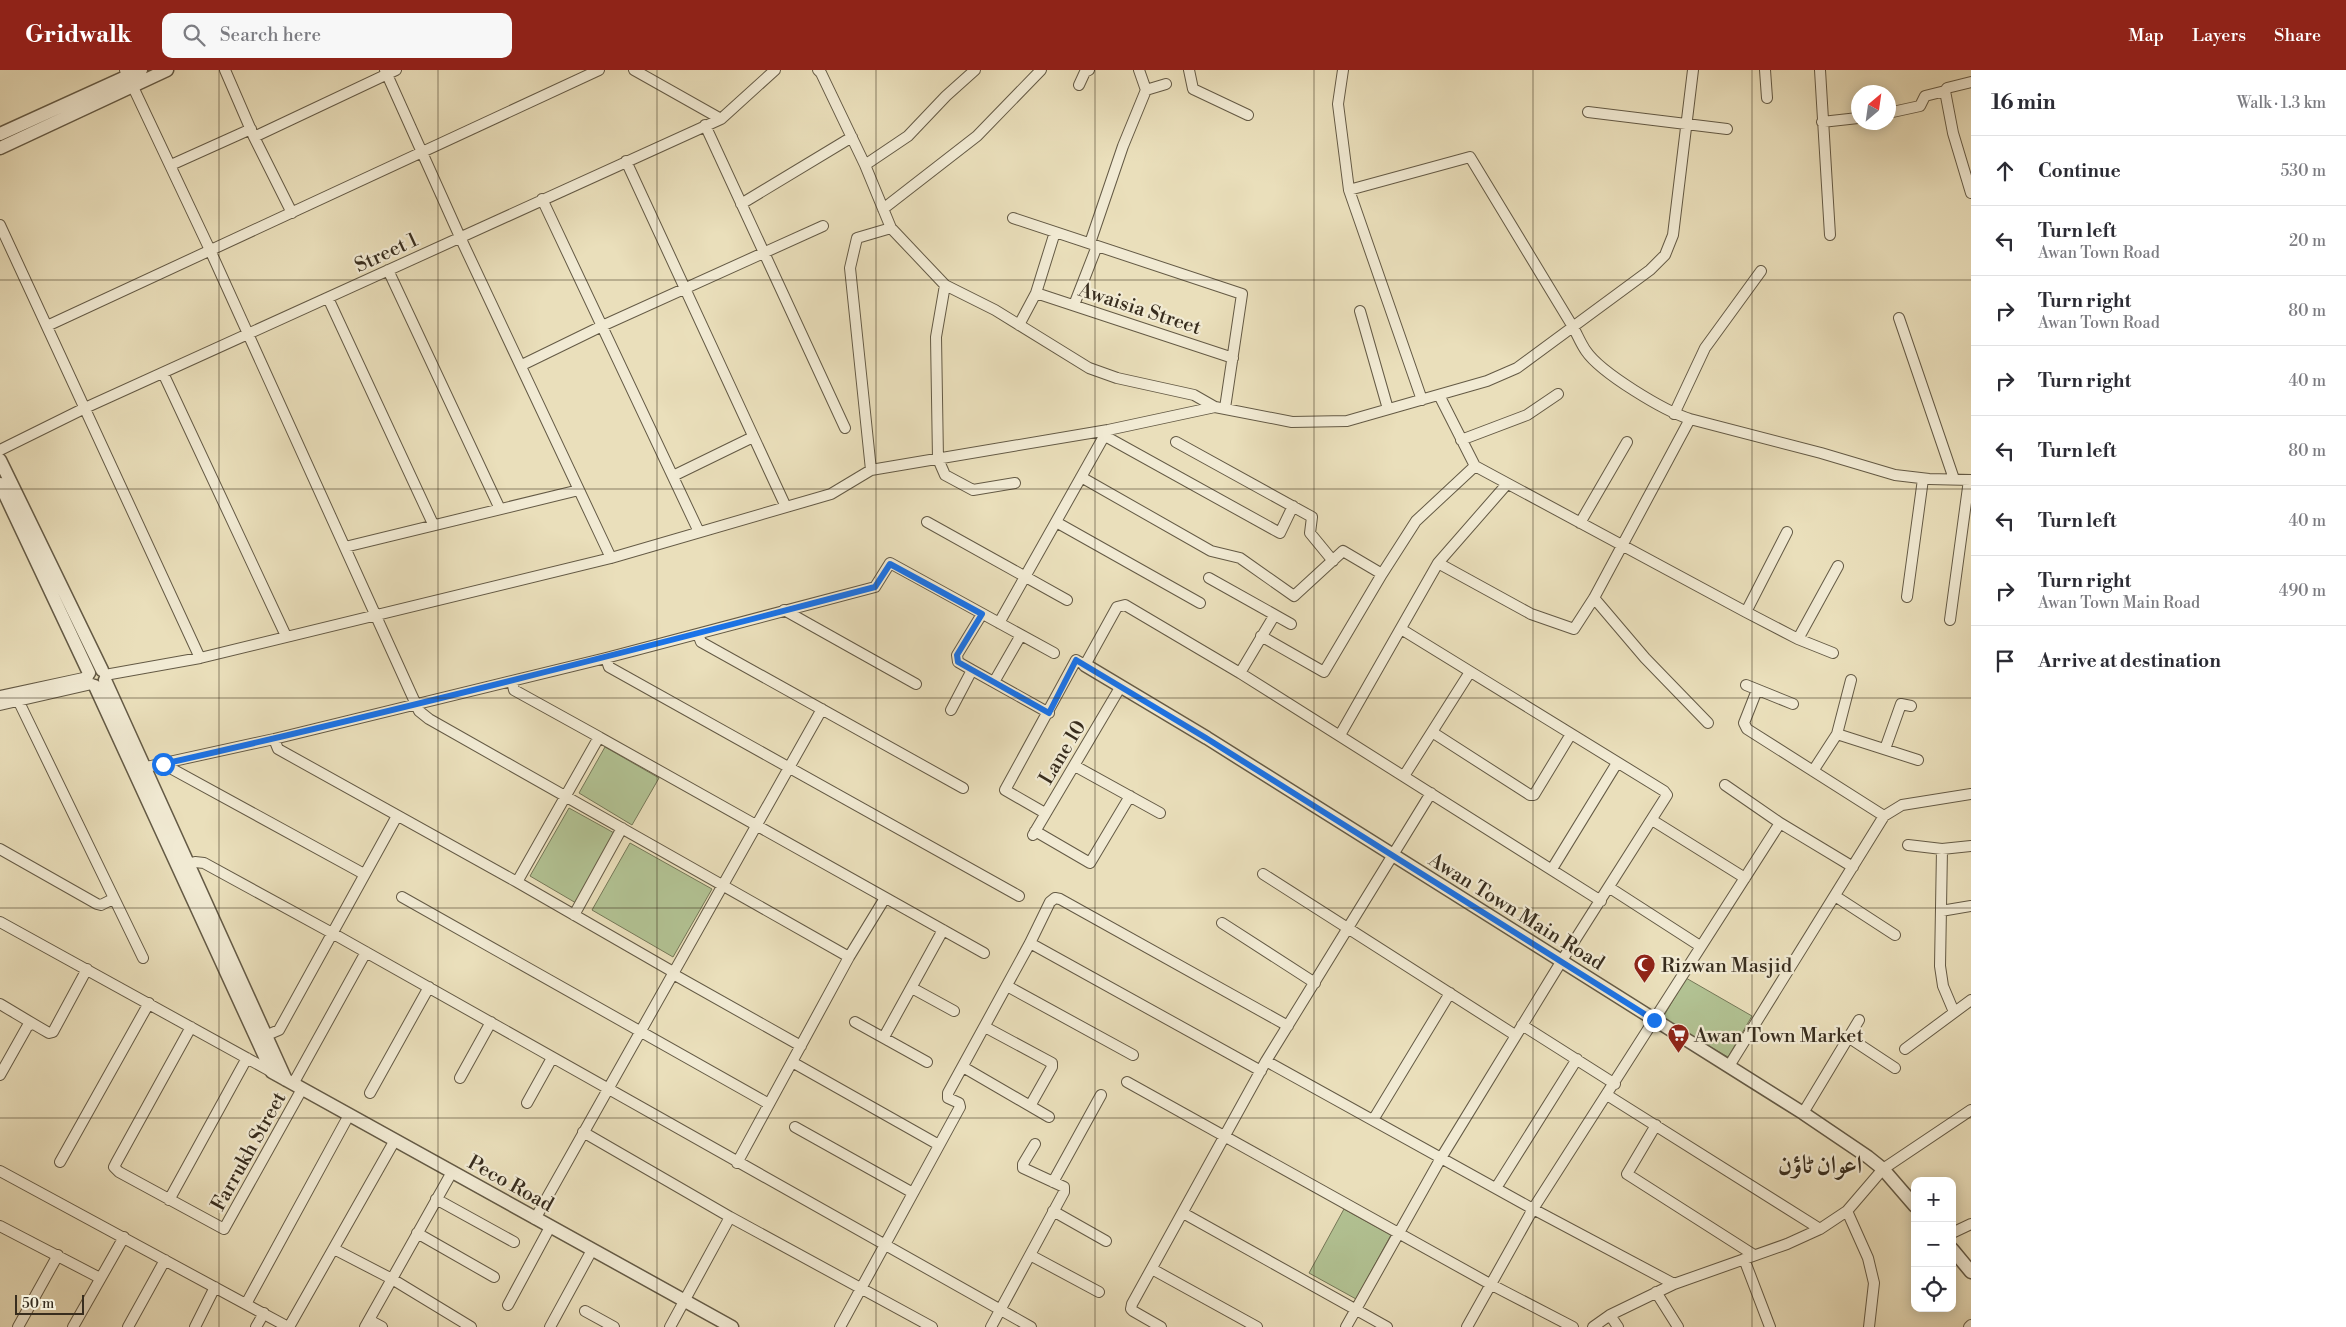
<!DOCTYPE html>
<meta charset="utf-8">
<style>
body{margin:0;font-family:"Libre Bodoni",Amiri,serif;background:#f7f7f7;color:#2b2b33}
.controls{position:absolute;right:15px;bottom:15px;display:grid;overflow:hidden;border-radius:10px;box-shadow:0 2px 12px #0003}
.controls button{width:45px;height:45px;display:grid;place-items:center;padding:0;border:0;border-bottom:1px solid #e1e1e2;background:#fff;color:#2b2b33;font:25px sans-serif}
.compass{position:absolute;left:1851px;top:15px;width:45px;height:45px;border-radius:50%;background:#fff;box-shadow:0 2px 12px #0003;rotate:29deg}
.scale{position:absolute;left:15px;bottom:12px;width:69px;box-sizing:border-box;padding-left:5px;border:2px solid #382d1e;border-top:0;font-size:14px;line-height:18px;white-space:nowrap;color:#382d1e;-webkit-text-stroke:4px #f1ead3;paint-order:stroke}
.stop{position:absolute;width:15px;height:15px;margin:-11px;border:4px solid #1a73e8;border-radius:50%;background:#fff}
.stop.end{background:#1a73e8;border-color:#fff;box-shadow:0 1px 5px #0008}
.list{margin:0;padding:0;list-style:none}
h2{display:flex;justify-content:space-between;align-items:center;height:65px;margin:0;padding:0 20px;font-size:21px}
h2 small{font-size:16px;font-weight:400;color:#7c7c81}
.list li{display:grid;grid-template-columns:32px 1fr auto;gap:15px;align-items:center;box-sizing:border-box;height:70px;padding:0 20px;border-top:1px solid #e1e1e2}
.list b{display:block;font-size:19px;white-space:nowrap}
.list p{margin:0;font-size:16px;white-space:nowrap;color:#7c7c81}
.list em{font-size:16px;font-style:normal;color:#7c7c81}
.icon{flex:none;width:28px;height:28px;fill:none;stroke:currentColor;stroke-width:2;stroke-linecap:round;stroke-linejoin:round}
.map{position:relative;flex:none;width:1971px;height:1257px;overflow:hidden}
header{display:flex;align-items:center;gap:30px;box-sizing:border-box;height:70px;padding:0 25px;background:#8f2418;color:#fff}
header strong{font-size:24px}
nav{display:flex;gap:28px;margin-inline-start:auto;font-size:18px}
.search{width:350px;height:45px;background:#f7f7f7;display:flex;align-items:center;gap:12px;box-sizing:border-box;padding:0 18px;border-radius:10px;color:#7c7c81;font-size:19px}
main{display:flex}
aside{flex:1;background:#fff}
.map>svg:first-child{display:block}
.green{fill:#b2c293;stroke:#757858}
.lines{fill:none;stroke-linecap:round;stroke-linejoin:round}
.minor-casing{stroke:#645a45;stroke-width:12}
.tertiary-casing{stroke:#645a45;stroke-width:15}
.minor{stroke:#f1ead3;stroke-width:10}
.tertiary{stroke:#f1ead3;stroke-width:12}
.route{stroke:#1a73e8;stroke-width:6}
.grid{fill:none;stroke:#382d1e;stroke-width:1;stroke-opacity:0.55}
.labels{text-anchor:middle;stroke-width:4.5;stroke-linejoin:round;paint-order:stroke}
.street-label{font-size:20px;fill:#382d1e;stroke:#f1ead3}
.poi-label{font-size:20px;fill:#382d1e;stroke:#f1ead3;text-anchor:start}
.district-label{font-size:25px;font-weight:bold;fill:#382d1e;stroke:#f1ead3}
</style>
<header>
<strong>Gridwalk</strong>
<div class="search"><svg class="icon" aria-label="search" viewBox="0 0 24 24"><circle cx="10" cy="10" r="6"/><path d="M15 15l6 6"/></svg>Search here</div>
<nav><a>Map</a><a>Layers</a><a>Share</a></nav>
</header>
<main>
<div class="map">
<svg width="1971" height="1257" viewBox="0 0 1971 1257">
<rect width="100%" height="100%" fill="#eadfbb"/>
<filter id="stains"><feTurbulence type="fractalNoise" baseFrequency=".004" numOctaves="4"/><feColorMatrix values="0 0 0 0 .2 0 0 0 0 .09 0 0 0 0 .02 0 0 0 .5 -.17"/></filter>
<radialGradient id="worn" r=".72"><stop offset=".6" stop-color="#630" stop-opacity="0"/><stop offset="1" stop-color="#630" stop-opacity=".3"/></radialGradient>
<path class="green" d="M605,677L659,708L632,755L579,723Z
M569,738L616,764L576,833L530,806Z
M630,773L712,819L673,887L592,840Z
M1686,908L1752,946L1728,987L1662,949Z
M1344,1139L1391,1165L1356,1229L1309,1203Z"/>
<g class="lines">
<defs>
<path id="minor" d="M125,0L210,180L419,641L429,649L849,887
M225,0L254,67L292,143
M385,0L460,167L611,488
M634,0L721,49
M818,0L821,3L865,95L891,158L945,215L995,240L1089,298L1117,308L1194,325L1215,337
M1189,0L1193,19L1248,45
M1343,0L1338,34L1349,120L1422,330
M1765,0L1767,28
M1820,0L1830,165
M1971,12L1947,18L1945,21L1953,63L1971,123
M1079,15L1085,2L1089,0
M1146,20L1166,14
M1588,42L1727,59
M1888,43L1920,36L1925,26L1945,21
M1822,52L1858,48
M705,55L845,358
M254,67L396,0
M626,91L786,437
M171,95L251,59
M865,95L908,66L946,26L975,0
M1349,120L1470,87L1573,257C1577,264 1581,274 1586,281C1601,303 1664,341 1690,349L1821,383L1895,405L1929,409L1971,410
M542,129L699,462
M741,134L852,67
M883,139L977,66L1041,0
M1013,148L1242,224L1225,338
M0,155L200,588
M1090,173L1123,76L1146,20L1139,0
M388,200L500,439
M945,215L936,267L938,389L945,405L973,420L1015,413
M1036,223L1233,288
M328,228L433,454
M1074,235L1097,176
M1360,241L1388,339
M1899,248L1954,409
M1019,255L1036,223L1055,162
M47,256L599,0
M522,295L602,256L823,156
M163,303L286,566
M1439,325L1475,396L1746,542L1798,569L1833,583
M1674,344L1705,278L1761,201
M1105,366L1280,463L1293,436
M1461,370L1527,345L1558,324
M1176,372L1312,447L1310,463L1333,491
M0,380L85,338L721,49L775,0
M871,400L850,198L857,168L891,158
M673,406L753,367
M1081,407L1211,481L1240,488L1294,526L1343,481L1382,504
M927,452L1067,530
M1056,452L1200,533
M1580,453L1627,372
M345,477L579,420
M1438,493L1531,544L1574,559L1594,528L1690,349
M1209,508L1291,554
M1907,527L1923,409
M1594,528L1645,588L1708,653
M784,540L916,614
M1746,542L1787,462
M1950,550L1969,410
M999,553L1107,361
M698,564L701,572L963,718
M1261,566L1324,602L1382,504L1416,451L1475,396
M1798,569L1838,496
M606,588L609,597L1019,826
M972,600L1049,643
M1240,603L1274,546
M105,605L200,588L611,488L831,424L871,400L1108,360L1215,337L1292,352L1347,351L1487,311L1517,298L1650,200L1665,185L1673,165L1693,0
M512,611L514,620L599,667L517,812L675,903
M994,612L1021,565
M1746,615L1793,634
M1757,620L1744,653L1747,659L1884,746
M0,626L88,607
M18,630L143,888
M0,635L92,614
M951,640L972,600L958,592L957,585L982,544
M1432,662L1530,725H1534L1571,664
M1837,664L1918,690
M1340,665L1438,493L1507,414
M599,667L984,883
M274,669L278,679L517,812
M1885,679L1901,634L1911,636
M163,694L364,804
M1075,696L1160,743
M137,699L274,669L606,588L875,517L890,493L1054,583
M1813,701L1837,664L1851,610
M1404,706L1470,602
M1725,715L1780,753
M1045,743L1005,720L1076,590L1085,595L1117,537L1125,535L1240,603L1601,831
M1652,750L1745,808
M1035,761L1090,793L1130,726
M1033,765L1121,616
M1908,775L1942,779L1971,776
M0,779L97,834L101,835L113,829
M1942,779L1940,896L1943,916L1954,942
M182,795L195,792L204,793L332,863L1031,1257
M1552,799L1617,693
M1263,804L1515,965
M1610,818L1700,876
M1835,826L1895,865
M402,827L769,1034
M1941,841L1971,836
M574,845L622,758
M0,852L272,1002
M1222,853L1315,913
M1030,873L1261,1001
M673,904L801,976
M1007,916L1133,985
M912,918L954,941
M0,934C17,944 33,954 49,963L53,962L87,899
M855,952L927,992
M1522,955L1615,1014
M191,957L116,1093L114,1097L119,1102L224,1159L302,1019
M985,957L1052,993V997L1030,1036
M884,967L943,860
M1848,967L1895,998
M260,968L279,960L397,746
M1905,979L1971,930
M1266,991L1533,1139L1674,1214
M792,992L939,1075
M1729,996L1884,746L1902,735L1971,724
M963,997L1049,1047
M0,1005L27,957L31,954
M460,1008L491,952
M1127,1012L1490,1214L1573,1257
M293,1014L366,882
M370,1023L429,917
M1607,1025L1820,1159
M527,1033L552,988
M1803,1043L1859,950
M1373,1050L1450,923
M1656,1055L1627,1104L1754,1185
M795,1057L913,1123
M583,1062L730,1147L932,1257
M60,1092L149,933
M737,1093L849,887L885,828
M0,1101L288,1257
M1053,1112L1101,1025
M1496,1118L1577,989
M436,1129L514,1172
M169,1130L247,988
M1053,1141L1106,1171
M1847,1141L1868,1188L1874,1213L1869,1257
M1183,1143L1387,1257
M535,1149L822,639
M0,1156L100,1208
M417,1163L494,1207
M1952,1163L1971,1154
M334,1179L392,1209L471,1257
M1030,1185L1099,1222
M1744,1189L1770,1257
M1152,1199L1257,1257
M1656,1222L1678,1257
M246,1234L349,1045
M508,1235L550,1157
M585,1241L614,1257
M1610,1245L1618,1257
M369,1250L382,1257
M18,1257L58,1185
M73,1257L124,1167
M128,1257L165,1190
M195,1257L215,1217
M256,1257L264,1243
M289,1257L395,1070
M365,1257L452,1102
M550,1257L592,1180
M670,1257L730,1147
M840,1257L960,1037L959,1033L948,1028V1023L1030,873L1050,832L1055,828L1060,829L1288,956
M991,1257L1064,1122V1117L1023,1098V1094L1035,1074
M1161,1257L1133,1241L1131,1239L1132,1234L1266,991L1431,723
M1346,1257L1441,1088L1561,892L1667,725L1664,721L1401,559
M1467,1257L1533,1139L1780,753L1853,797
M1593,1257L1610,1245L1674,1214L1787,1174L1820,1159L1847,1141L1883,1099L1971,1040
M1969,1257L1971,1255"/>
<path id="tertiary" d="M0,64L141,0
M0,78L167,0
M0,390L102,600
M0,414L89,603
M1085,595L1207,668L1803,1043L1868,1087L1883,1099L1915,1136
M105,610L286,1010
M95,616L272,1002L732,1257
M1952,1179L1971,1202"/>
</defs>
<use href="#minor" class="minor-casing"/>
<use href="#tertiary" class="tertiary-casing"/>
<use href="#minor" class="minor"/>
<use href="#tertiary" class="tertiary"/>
</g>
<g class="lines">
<path class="route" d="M163,694C402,640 639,579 875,517L890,494L982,544L957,585L958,592L1049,643L1076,590L1206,668L1654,950"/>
</g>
<path class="grid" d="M219,0V1257M438,0V1257M657,0V1257M876,0V1257M1095,0V1257M1314,0V1257M1533,0V1257M1752,0V1257M0,210H1971M0,419H1971M0,628H1971M0,838H1971M0,1048H1971"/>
<defs>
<symbol id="mosque-pin" viewBox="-11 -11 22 30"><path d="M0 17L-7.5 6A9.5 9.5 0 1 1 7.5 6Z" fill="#8f2418" stroke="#f1ead3"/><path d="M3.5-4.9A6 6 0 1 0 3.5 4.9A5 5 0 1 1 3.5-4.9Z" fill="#fff"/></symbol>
<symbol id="supermarket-pin" viewBox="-11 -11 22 30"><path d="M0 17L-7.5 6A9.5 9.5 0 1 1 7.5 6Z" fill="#8f2418" stroke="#f1ead3"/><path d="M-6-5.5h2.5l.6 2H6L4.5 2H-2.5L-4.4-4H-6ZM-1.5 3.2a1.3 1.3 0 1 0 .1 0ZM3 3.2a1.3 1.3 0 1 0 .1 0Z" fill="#fff"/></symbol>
</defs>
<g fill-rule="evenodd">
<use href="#mosque-pin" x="1632" y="882" width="25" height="34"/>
<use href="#supermarket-pin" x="1666" y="952" width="25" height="34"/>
</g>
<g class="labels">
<g class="street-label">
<text transform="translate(386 182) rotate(-25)" y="7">Street 1</text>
<text transform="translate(1140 238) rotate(18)" y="7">Awaisia Street</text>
<text transform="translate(1062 682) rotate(-59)" y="7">Lane 10</text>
<text transform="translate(1517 841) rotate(32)" y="7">Awan Town Main Road</text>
<text transform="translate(248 1081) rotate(-61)" y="7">Farrukh Street</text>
<text transform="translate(511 1113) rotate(29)" y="7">Peco Road</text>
</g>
<g class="poi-label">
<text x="1661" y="902">Rizwan Masjid</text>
<text x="1694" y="972">Awan Town Market</text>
</g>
<g class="district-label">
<text x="1820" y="1103">اعوان ٹاؤن</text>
</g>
</g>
<rect width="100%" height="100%" filter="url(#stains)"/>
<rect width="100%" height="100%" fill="url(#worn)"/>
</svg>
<div class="controls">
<button>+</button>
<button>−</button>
<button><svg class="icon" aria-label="locate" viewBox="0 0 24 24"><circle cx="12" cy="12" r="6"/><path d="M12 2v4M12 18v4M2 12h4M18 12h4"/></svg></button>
</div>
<svg class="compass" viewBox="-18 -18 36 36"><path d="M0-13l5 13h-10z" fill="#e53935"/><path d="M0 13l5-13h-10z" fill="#7c7c81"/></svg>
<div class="scale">50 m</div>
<div class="stop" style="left:163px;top:694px"></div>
<div class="stop end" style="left:1654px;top:950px"></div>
</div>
<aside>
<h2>16 min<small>Walk · 1.3 km</small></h2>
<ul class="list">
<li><svg class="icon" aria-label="ahead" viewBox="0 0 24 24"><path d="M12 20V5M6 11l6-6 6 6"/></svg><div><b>Continue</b></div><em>530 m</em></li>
<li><svg class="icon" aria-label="left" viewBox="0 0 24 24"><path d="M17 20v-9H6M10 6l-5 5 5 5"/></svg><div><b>Turn left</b><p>Awan Town Road</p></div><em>20 m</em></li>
<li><svg class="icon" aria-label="right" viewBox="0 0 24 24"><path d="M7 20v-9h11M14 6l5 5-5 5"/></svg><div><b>Turn right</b><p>Awan Town Road</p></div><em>80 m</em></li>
<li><svg class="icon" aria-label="right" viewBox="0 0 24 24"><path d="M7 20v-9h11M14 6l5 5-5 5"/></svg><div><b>Turn right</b></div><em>40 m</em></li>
<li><svg class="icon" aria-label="left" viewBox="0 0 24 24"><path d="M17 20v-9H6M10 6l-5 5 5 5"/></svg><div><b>Turn left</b></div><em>80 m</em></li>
<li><svg class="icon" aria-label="left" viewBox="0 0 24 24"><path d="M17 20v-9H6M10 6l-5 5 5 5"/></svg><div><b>Turn left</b></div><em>40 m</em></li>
<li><svg class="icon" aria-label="right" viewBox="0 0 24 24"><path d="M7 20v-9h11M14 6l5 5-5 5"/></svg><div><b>Turn right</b><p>Awan Town Main Road</p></div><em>490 m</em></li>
<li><svg class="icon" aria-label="arrive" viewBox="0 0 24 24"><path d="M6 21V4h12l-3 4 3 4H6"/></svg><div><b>Arrive at destination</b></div></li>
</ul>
</aside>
</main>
